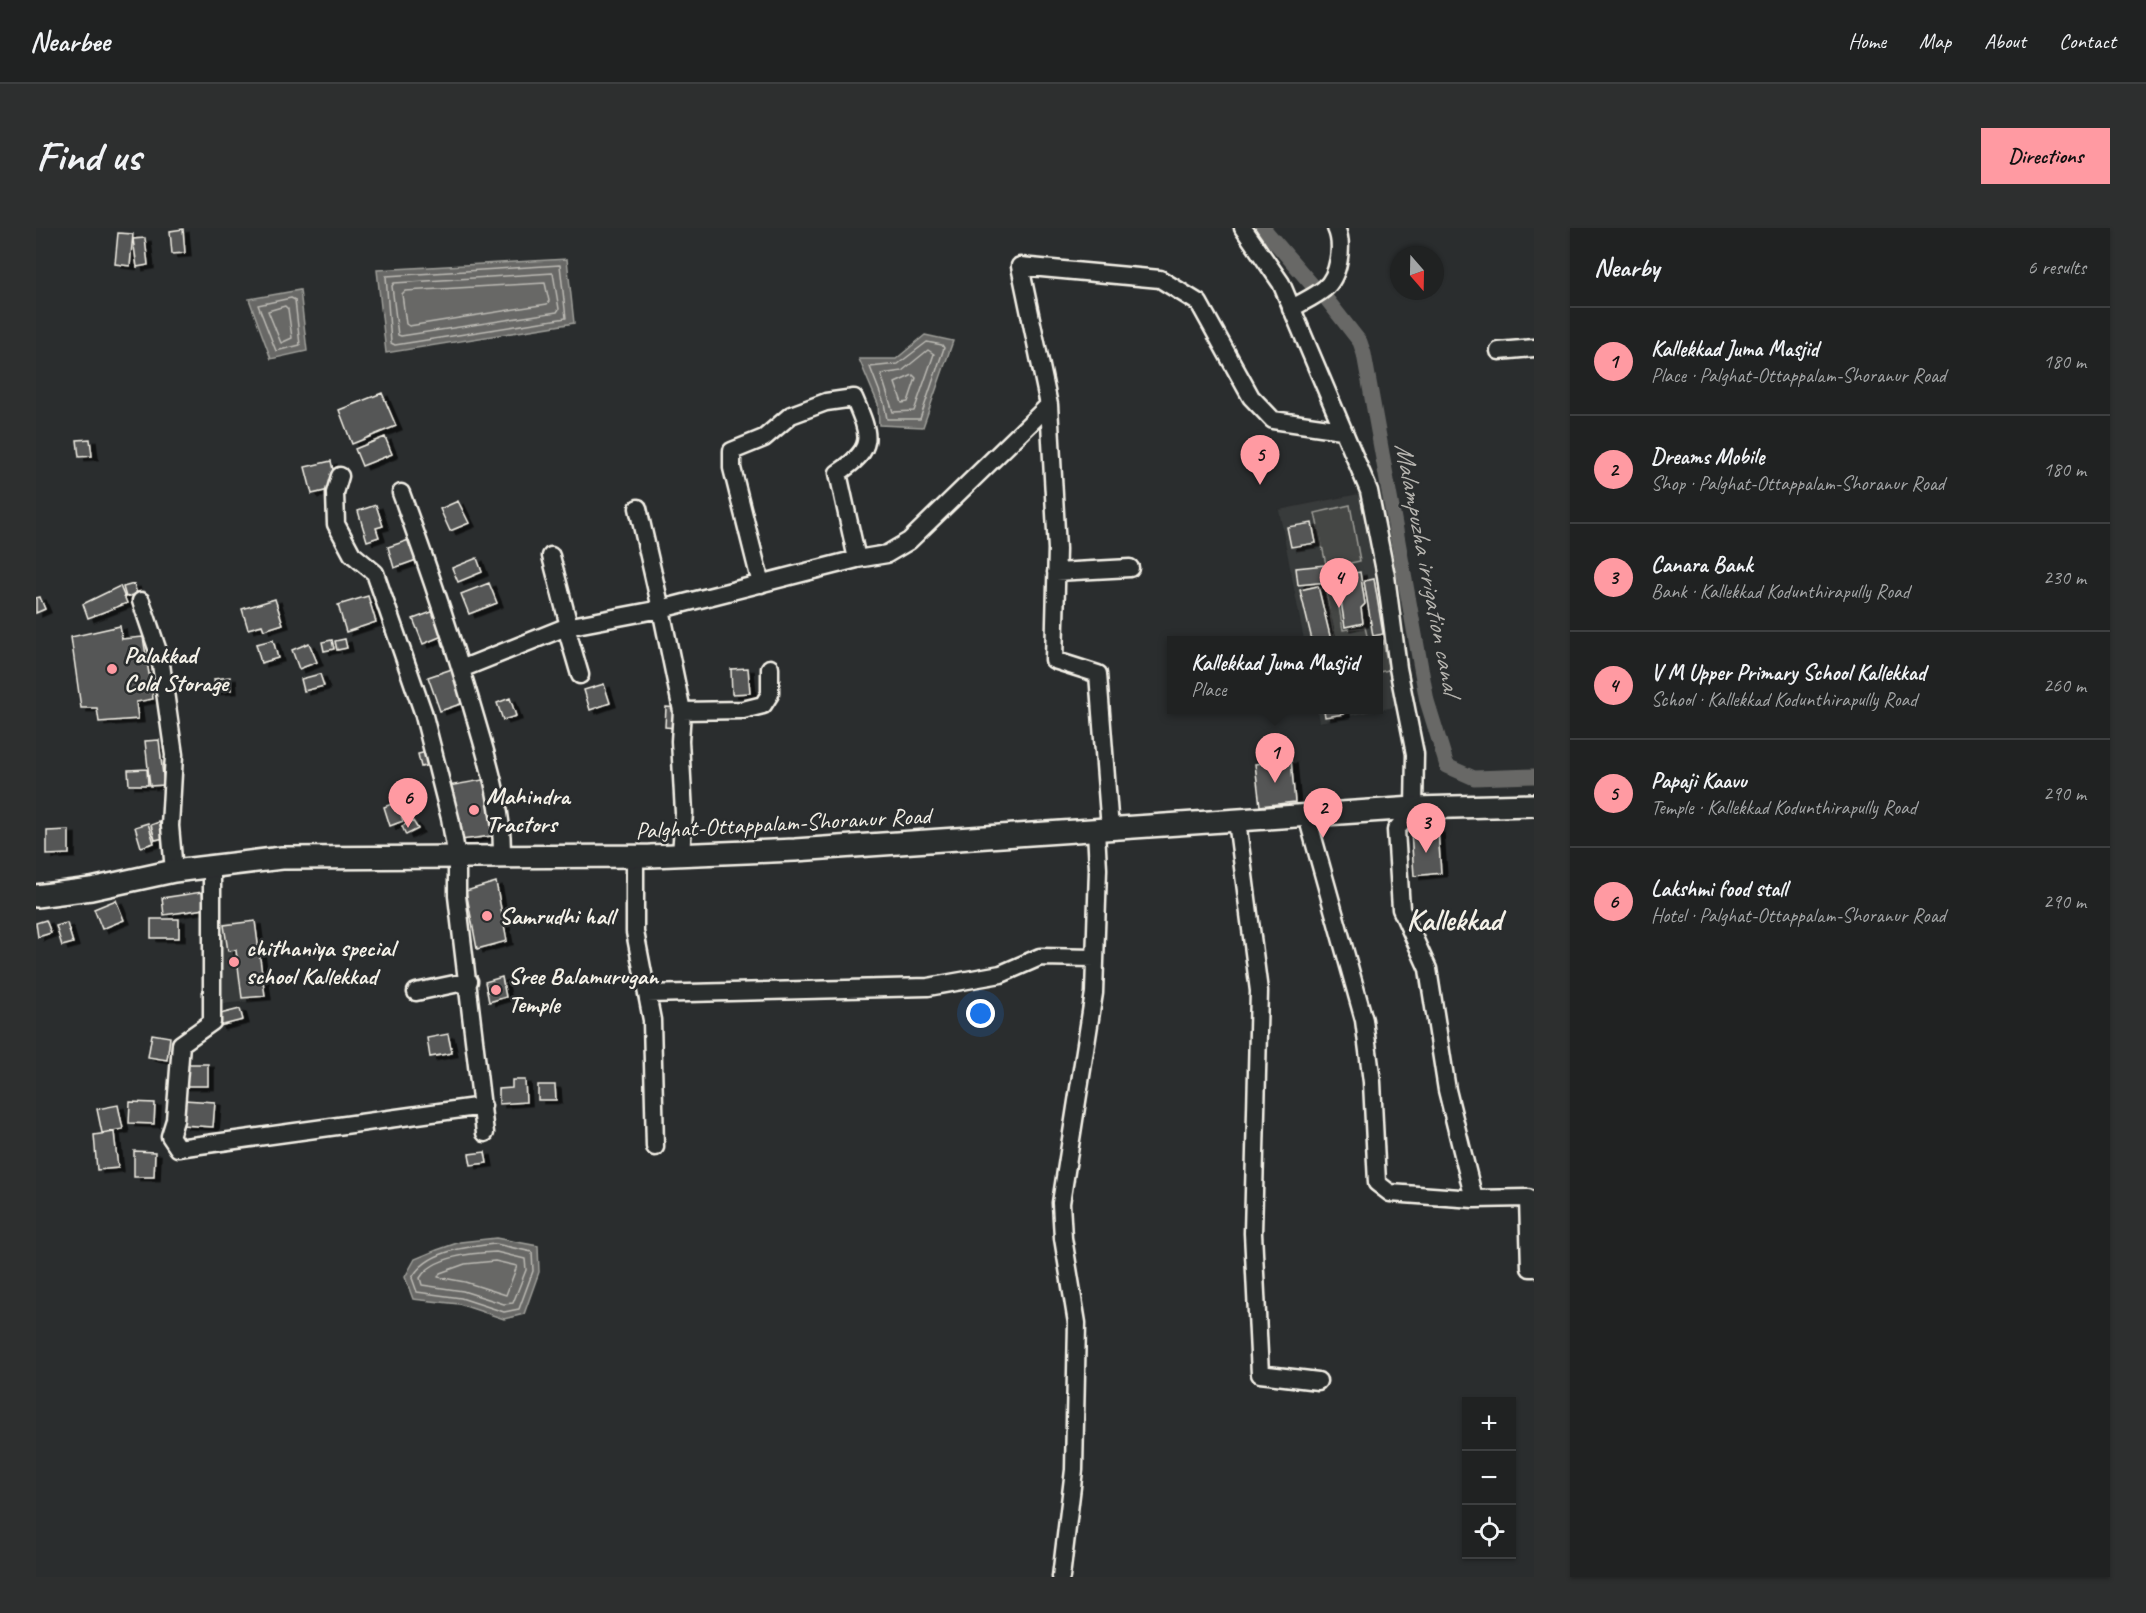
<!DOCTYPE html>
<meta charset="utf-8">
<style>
body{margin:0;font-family:Caveat,sans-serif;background:#2d2f2f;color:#f1f3f6}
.controls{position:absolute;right:18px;bottom:18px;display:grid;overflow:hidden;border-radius:0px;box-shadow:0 2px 4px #0004}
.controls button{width:54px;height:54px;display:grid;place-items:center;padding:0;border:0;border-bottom:2px solid #3d3f40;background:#202222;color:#f1f3f6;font:30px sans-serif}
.compass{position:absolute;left:1354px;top:18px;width:54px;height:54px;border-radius:50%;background:#202222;box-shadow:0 2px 4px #0004;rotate:160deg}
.you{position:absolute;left:945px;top:786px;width:21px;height:21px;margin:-15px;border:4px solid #fff;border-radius:50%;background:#1a73e8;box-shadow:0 0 0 9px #1a73e833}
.badge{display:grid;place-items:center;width:39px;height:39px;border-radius:50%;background:#ff9aa2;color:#111;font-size:20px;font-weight:700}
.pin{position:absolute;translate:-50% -50px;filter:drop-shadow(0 2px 3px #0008)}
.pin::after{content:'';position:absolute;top:32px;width:21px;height:18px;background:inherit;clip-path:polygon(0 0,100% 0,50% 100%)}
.popup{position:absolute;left:1131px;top:408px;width:216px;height:78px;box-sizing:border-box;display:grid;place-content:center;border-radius:0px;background:#202222;filter:drop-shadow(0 2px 4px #0005);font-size:20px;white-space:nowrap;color:#a2a4a5}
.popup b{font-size:22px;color:#f1f3f6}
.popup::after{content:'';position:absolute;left:50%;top:100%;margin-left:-12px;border:12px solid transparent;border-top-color:#202222}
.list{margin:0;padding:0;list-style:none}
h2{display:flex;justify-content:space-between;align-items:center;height:78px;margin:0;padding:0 24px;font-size:26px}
h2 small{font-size:20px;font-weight:400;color:#a2a4a5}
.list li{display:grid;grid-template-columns:39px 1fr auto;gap:18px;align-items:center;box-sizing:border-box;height:108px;padding:0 24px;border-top:2px solid #3d3f40}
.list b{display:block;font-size:22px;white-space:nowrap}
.list p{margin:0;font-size:20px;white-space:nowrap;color:#a2a4a5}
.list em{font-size:20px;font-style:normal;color:#a2a4a5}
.icon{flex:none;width:33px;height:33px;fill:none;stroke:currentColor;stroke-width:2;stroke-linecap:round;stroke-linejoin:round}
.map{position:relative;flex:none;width:1498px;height:1349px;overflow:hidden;border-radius:0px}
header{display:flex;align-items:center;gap:36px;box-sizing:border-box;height:84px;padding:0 30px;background:#202222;border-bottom:2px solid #3d3f40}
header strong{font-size:28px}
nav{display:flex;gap:33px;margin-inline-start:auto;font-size:21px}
.intro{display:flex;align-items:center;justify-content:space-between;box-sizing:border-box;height:144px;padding:0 36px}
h1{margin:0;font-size:42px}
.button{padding:15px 27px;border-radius:0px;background:#ff9aa2;color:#111;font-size:21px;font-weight:700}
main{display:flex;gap:36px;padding:0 36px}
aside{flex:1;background:#202222;border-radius:0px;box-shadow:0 2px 4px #0004}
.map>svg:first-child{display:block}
.built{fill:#373a3a}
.green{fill:#444645;stroke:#9c9c96;stroke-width:1.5}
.water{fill:#676866;stroke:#9f9f9a;stroke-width:1.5}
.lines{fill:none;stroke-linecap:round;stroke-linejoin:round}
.shore{stroke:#bcbab4;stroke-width:1.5}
.canal{stroke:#676866;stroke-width:15}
.building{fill:#555756;stroke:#f4f1e8;stroke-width:1.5;filter:url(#shadow)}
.minor-casing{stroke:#f4f1e8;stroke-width:21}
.major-casing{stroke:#f4f1e8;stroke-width:26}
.minor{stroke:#2a2d2e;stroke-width:16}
.major{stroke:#2a2d2e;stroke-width:21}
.poi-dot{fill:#ff9aa2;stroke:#2a2d2e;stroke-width:2}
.labels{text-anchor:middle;stroke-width:5;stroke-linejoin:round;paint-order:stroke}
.poi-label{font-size:24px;font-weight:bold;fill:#f4f1e8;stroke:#2a2d2e;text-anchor:start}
.street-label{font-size:24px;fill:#f4f1e8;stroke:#2a2d2e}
.water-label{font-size:26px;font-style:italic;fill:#b5b3ae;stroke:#2a2d2e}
.district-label{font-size:30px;font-weight:bold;fill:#f4f1e8;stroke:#2a2d2e}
</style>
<header>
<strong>Nearbee</strong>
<nav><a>Home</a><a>Map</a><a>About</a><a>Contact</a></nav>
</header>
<div class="intro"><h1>Find us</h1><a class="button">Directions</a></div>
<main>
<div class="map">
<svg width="1498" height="1349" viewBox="0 0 1498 1349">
<defs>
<filter id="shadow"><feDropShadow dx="6" dy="3.5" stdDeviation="0" flood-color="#0009"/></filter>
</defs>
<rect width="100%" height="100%" fill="#2a2d2e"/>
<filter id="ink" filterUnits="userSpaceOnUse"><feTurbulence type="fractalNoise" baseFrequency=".0167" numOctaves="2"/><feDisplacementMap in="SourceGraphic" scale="12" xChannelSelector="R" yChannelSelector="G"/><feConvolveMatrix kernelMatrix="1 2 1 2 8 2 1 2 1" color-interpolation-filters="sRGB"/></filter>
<g filter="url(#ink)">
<path class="built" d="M1323,266L1364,478L1283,494L1281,482H1342V412H1268L1243,282Z
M212,693L217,773L184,776L179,695Z"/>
<path class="green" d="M1314,277L1324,333L1296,339L1307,402L1329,399L1332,412L1346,409L1353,442L1343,444L1342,412H1299L1288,357L1294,355L1279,285Z"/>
<path class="water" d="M531,31L538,95L350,125L341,42Z
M264,62L271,123L235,131L213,71Z
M889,107L917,113L887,199L843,197L842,176L823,131H860Z
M460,1010L502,1018L503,1044L488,1086L468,1091L423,1076L377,1071L369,1049L379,1031L401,1022L424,1014Z"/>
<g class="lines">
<path class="shore" d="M524,37L530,90L359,117L355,115L350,48Z
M517,45L523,81L521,84L365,108L362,107L356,58L358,55Z
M509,55L513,73L511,76L373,98L370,96L366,66L369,63Z
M255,70L259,72L264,117L240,123L222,77Z
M249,78L252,81L256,110L245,115L232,83Z
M891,114L906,117L908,120L884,191H851L848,175L834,139L862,136Z
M892,122L898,126L878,183L857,184L845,146L866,143Z
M877,147L880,150L872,174L866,175L859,155Z
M460,1016L496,1024L497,1043L483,1081L468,1084L425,1070L381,1064L376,1050C391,1022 431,1019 460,1016Z
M460,1024L489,1031L490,1042L477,1075L468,1076L427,1063L386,1057L384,1050C397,1028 437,1025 460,1024Z
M459,1033L481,1038L470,1067L429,1054L402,1049L404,1045L429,1036Z"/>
<path class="canal" d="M1227,0L1278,59
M1292,73L1324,114L1328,126L1391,473L1411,538L1438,550L1498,548"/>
</g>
<path class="building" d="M147,1L149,25L136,26L134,3Z
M82,5L97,6L94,38L79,36Z
M109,10L112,37L101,39L97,11Z
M346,165L360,198L316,216L303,182Z
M349,209L356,226L326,238L319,221Z
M54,211L56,228L43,229L41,212Z
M295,233L301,260L276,266L269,239Z
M422,273L433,295L414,303L404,281Z
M340,277L347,298L340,300L343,309L331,313L322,283Z
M1276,295L1280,315L1255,319L1251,299Z
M376,311L383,331L358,340L352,319Z
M441,330L446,344L422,354L416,340Z
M1289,337L1291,354L1262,357L1260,340Z
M1324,344L1329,376L1325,380L1327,395L1309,399L1301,348Z
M1338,351L1347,406L1337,408L1328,353Z
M453,355L461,375L433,386L425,366Z
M98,356L101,366L90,369L87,359Z
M84,358L91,375L52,390L47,376Z
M1282,358L1295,412H1276L1264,362Z
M332,368L340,394L310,404L302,377Z
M4,369L9,381L0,385V370Z
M239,371L247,396L228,402L226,397L212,401L206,381Z
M401,382L411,406L387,416L377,391Z
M84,398L86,411L107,409L117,471L100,474L102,491L63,494L61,480H45L35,409Z
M309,411L311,420L301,422L299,413Z
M237,412L242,430L225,435L220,416Z
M296,412L298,421L288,423L286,414Z
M273,415L281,434L263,441L256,422Z
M422,439L433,473L404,483L392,449Z
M712,440L714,465L696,466L695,441Z
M284,446L288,458L268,463L265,451Z
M194,449L195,462L179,463L178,451Z
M568,456L574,475L554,482L548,462Z
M474,470L480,488L467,492L461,475Z
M630,479L640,480L639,500L629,499Z
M1288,482H1308V486L1289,489Z
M123,512L128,557L114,558L109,513Z
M395,523L398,536L385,539L382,526Z
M1255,532L1259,574L1224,578L1219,536Z
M111,541L112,557H93L92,542Z
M452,551L463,607L425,612L412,558Z
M361,574L367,593L354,598L348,579Z
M377,593L382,601L370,607L366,598Z
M123,594L128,610L119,612L115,597Z
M112,595L118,615L105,619L99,599Z
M33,602V626L11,627V603Z
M1402,602L1405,645L1378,648L1375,604Z
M460,654L471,713L441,721L430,663Z
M166,664L168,681L128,687L126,670Z
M80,672L88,692L66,701L58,681Z
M115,691H143V710H115Z
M10,692L15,705L2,709L0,695Z
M219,693L229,768L206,770L200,722L192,723L188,697Z
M31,695L37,715L26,718L20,698Z
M466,749L470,769L453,774L449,754Z
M204,781L207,792L183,798L180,787Z
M116,806L134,809L131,832L112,829Z
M412,806L416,825L394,829L391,810Z
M141,836H172V858H140Z
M476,852H489L490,874L463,876V861L476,860Z
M502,857H519L520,872H502Z
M148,872L179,874L177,899L146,897Z
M94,874L119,875L118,896L93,895Z
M82,877L87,901L66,905L61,881Z
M78,904L82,940L61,942L58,907Z
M98,923L119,924L118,949H98Z
M449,924L451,935L435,937L433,926Z"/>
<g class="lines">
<defs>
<path id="minor" d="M1207,0L1245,55L1333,263L1350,348L1362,440L1379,526L1378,580L1360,602L1365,681L1392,741L1411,862L1438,971L1492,970L1494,1040H1498
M1255,81C1266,74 1278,69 1288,61C1303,49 1308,17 1300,0
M1463,123L1498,120
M304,248L299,265L300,296L316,326L339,345L387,484L414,590L421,629V668L449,905
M365,265C391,336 416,409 437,482C451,530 467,578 466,629
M602,280L625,381L821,331L851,326L873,313L1013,177
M515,328L533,398
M1020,344L1094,340
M725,356L696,240V223L728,210L755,187L790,174L818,170C835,209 839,220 802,245L821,331
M105,373L124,429L138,527L134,598L138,643
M425,441L530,399
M544,447L530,399L625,381L646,483L644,513L648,585L645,626
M646,483L707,482L727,477L734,466V440
M1271,588L1328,792L1336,854L1341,955L1354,965L1438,971
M1201,593L1223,763L1217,1005L1224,1146L1282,1153
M1074,601L1062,446L1018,432L1021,321L1013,177L984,38L1124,51L1163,75L1215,169L1237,192L1306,202
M599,628V704L616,792L619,919
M176,638V794L145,816L139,892L134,908L142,920L447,878
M380,764L433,753
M611,766L892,759L965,746L1004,729L1059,730
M1025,1349L1038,1242L1041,1095L1027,1010L1025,975L1058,765L1062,641L1060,602"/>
<path id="major" d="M0,668L55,661L138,643L246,630L614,628L759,622L1378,580L1498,577"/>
</defs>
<use href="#minor" class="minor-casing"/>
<use href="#major" class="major-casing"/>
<use href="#minor" class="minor"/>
<use href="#major" class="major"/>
</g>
</g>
<g class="poi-dot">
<circle cx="76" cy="441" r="6"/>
<circle cx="438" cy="582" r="6"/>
<circle cx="451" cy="688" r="6"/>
<circle cx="198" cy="734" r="6"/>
<circle cx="460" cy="762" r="6"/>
</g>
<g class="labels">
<g class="poi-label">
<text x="88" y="435">Palakkad<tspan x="88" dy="28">Cold Storage</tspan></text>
<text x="450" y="576">Mahindra<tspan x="450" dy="28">Tractors</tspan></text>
<text x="463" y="696">Samrudhi hall</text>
<text x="210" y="728">chithaniya special<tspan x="210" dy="28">school Kallekkad</tspan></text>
<text x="472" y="756">Sree Balamurugan<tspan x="472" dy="28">Temple</tspan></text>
</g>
<g class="street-label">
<text transform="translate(747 595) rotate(-3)" y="8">Palghat-Ottappalam-Shoranur Road</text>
</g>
<g class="water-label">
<text transform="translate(1392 340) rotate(79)" y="9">Malampuzha irrigation canal</text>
</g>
<g class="district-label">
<text x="1418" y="702">Kallekkad</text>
</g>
</g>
</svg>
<div class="controls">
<button>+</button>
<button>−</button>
<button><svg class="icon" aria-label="locate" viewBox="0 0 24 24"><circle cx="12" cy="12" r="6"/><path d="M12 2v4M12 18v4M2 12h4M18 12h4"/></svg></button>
</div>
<svg class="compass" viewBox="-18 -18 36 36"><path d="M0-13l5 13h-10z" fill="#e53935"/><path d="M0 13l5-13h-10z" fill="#a2a4a5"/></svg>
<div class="you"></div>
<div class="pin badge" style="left:1239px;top:555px">1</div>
<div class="popup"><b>Kallekkad Juma Masjid</b>Place</div>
<div class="pin badge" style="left:1287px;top:610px">2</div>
<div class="pin badge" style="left:1390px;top:625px">3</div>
<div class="pin badge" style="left:1303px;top:380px">4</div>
<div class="pin badge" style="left:1224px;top:257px">5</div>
<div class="pin badge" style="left:372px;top:600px">6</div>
</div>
<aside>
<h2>Nearby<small>6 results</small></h2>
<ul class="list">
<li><span class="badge">1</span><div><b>Kallekkad Juma Masjid</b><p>Place · Palghat-Ottappalam-Shoranur Road</p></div><em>180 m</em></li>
<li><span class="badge">2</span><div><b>Dreams Mobile</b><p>Shop · Palghat-Ottappalam-Shoranur Road</p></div><em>180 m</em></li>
<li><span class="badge">3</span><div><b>Canara Bank</b><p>Bank · Kallekkad Kodunthirapully Road</p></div><em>230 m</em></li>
<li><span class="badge">4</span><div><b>V M Upper Primary School Kallekkad</b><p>School · Kallekkad Kodunthirapully Road</p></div><em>260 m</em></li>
<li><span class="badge">5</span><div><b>Papaji Kaavu</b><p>Temple · Kallekkad Kodunthirapully Road</p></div><em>290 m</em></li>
<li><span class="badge">6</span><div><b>Lakshmi food stall</b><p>Hotel · Palghat-Ottappalam-Shoranur Road</p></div><em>290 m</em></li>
</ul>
</aside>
</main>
